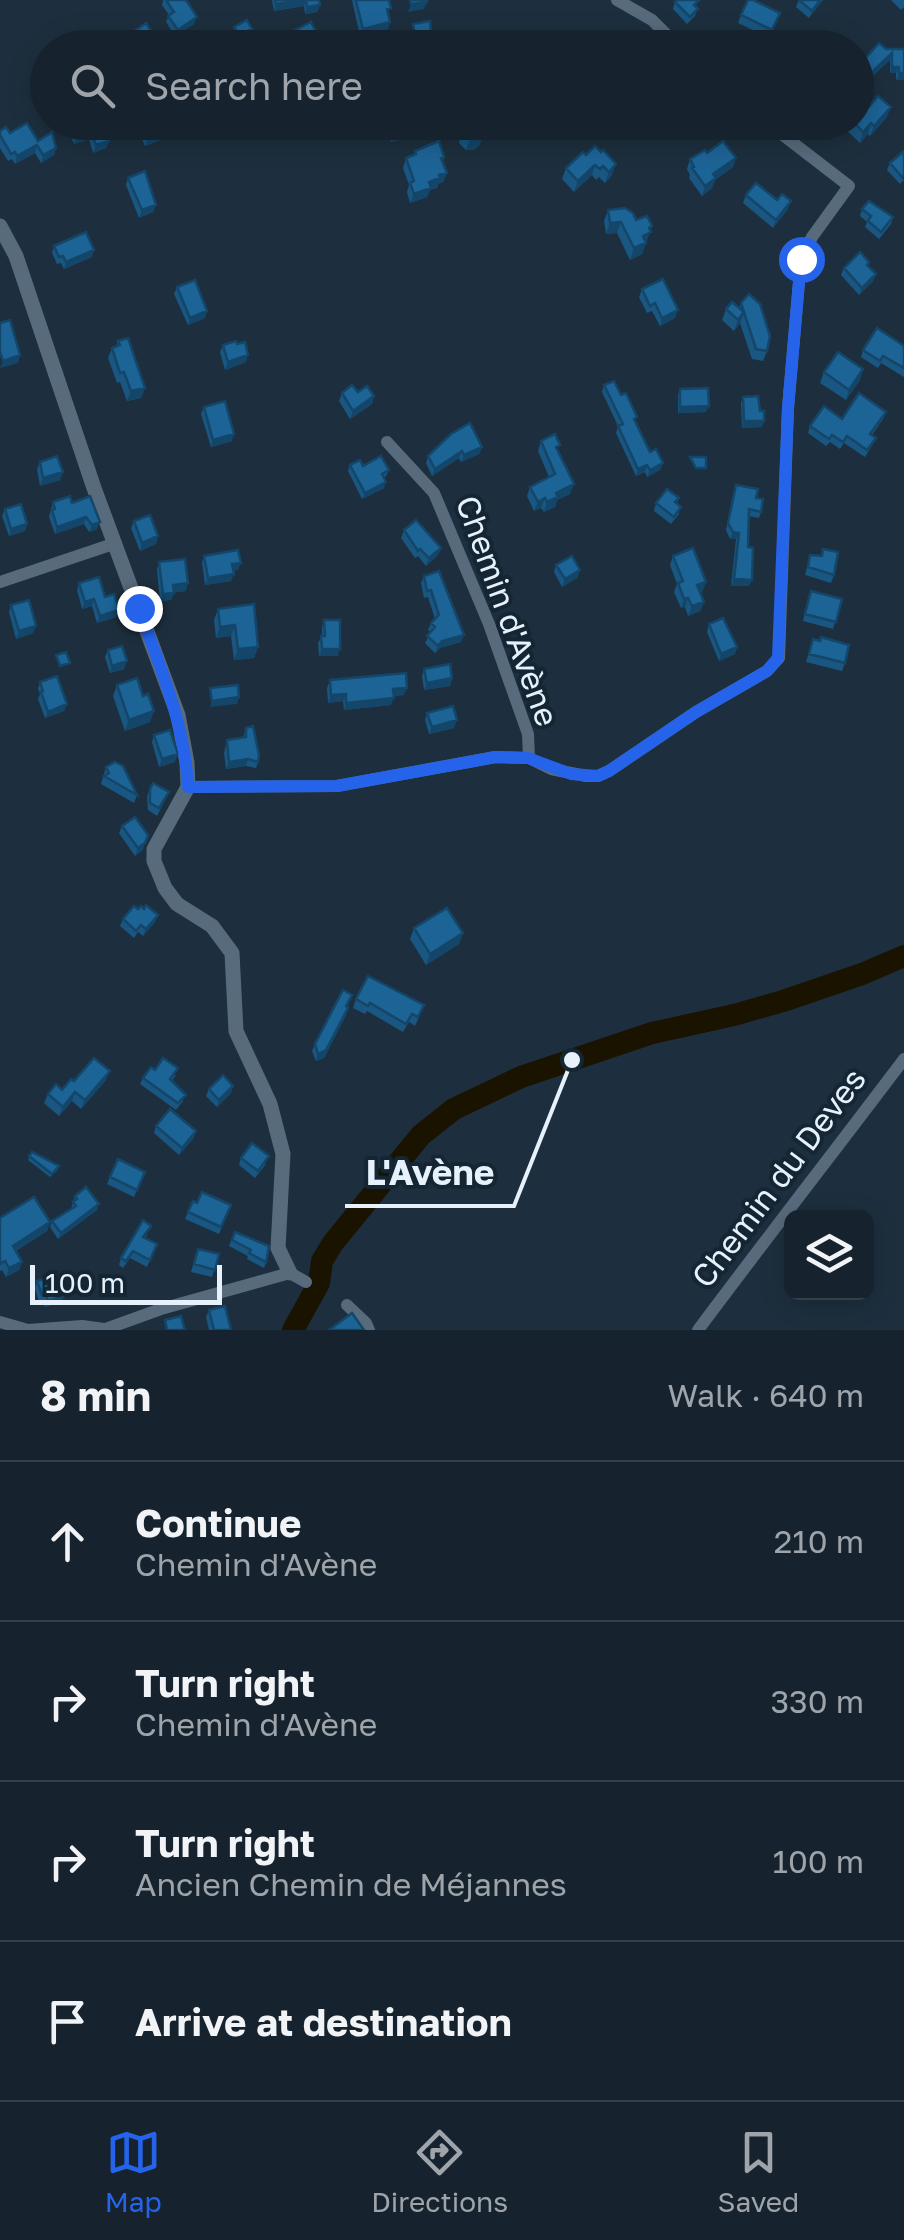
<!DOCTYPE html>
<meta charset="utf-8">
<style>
body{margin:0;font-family:"Golos Text",sans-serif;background:#1f2b36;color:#f1f3f6}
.controls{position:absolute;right:30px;bottom:30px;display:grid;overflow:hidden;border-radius:15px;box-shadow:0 5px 25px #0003}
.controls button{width:90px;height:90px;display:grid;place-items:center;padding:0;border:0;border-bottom:2px solid #35404a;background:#16232e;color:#f1f3f6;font:50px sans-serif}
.scale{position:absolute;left:30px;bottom:25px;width:192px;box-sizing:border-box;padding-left:10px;border:5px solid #e6f1fb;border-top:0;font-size:28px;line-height:35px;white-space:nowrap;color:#e6f1fb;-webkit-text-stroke:8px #142533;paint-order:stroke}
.stop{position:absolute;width:30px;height:30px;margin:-22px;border:8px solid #2563eb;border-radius:50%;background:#fff}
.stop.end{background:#2563eb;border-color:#fff;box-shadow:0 2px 10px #0008}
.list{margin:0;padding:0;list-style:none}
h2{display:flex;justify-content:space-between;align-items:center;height:130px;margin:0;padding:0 40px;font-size:42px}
h2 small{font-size:32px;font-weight:400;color:#9ea4aa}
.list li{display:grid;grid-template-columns:65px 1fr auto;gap:30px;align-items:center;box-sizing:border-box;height:160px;padding:0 40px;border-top:2px solid #35404a}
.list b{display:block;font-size:38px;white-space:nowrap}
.list p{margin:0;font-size:32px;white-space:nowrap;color:#9ea4aa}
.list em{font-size:32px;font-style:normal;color:#9ea4aa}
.icon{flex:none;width:55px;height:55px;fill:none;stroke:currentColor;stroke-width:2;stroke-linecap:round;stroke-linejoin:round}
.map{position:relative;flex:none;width:904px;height:1330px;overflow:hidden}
.search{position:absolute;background:#16232e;box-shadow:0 5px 25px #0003;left:30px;right:30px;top:30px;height:110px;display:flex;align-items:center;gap:25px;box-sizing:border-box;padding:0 35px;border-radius:55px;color:#9ea4aa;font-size:38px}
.sheet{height:770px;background:#16232e}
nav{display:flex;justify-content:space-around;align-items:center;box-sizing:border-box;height:140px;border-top:2px solid #35404a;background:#16232e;font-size:28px;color:#9ea4aa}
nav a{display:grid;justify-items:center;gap:5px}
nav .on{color:#2563eb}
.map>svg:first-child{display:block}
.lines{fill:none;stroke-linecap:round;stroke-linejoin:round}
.river{stroke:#1a1300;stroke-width:22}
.minor{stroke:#586b7c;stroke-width:12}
.tertiary{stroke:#586b7c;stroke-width:15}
.wall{fill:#195681}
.shaded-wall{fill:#144669}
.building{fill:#1d6496;stroke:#144669;stroke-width:2.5}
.route{stroke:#2563eb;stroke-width:12}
.labels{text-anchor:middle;stroke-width:8;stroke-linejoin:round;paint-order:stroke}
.street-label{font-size:32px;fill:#e6f1fb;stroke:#142533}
.leader{fill:none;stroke:#e6f1fb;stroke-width:4}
.callout-dot{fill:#e6f1fb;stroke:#142533;stroke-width:4}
.callout-label{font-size:35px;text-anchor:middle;font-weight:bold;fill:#e6f1fb;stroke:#142533;stroke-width:8;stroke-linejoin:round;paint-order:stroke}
</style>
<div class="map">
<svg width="904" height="1330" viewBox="0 0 904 1330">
<rect width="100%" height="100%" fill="#1d2f3e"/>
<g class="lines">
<path class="river" d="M293,1330L319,1283L322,1261L333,1243L421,1135L454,1109L521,1077L652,1033L734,1015L783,1001L862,974L904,956"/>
<path class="minor" d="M617,0L652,20L680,48
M387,442L434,493L489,624L528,734L529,758
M0,582L116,543
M188,787L337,786L495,757L529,758L551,769L586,776H598L609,771L696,712L767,671L779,658L788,408L801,259L812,237L849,186L766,122
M347,1305L366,1323L369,1330
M0,1322L28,1330L82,1326L104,1329
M103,1330L161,1309L290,1273L306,1282
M698,1330C766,1239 836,1149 904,1059"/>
<path class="tertiary" d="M0,226L16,256L94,488L178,715L187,763L188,787L154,849V861L165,888L177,904L212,926L232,953L236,1031L270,1104L283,1154L278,1248L290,1273"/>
</g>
<path class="wall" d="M163,0H186L194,24L175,36L166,22L169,15L162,5Z
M272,0H319L320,5L317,12L305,14L304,6L274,11Z
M352,0H389L388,15L390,22L388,29L360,36Z
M799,0H823L809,18L796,7Z
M891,0H904V7L901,10Z
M675,2L698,6L695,16L687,24L673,9Z
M741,15L777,20L769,38L738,23Z
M293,31L324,47L337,48H293L290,40Z
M879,43L886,49H904V80H896V73H890V60L864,84L856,77V69Z
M869,107L887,117L870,136L868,134L860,143L843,127V122H856Z
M125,122H164L163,139L145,146L137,128L129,131Z
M372,122H416L417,126L413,136L391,142L387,130L375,133Z
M500,122L496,133L483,135L479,146L473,150H466L459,143L464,124Z
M72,124L109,141L106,148L93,153L89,139L74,144L69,131Z
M0,131L56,148L54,155L41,163L35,153L15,164L12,159L8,161L0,148Z
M595,146L612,175L605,183L599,177L596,180L592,175L574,192L562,179L566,168L586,155Z
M415,151L444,157L443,162L447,173L443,182L438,184L437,188L430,190L427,197L410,203L407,192L409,185L403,168L406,158L413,156Z
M707,153L733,167L715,180L712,188L702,196L689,178L690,175L687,169L690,159Z
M890,163L904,180L900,184L887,170Z
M128,178L156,205L153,212L139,218L126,185Z
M746,195L788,209L773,228L743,203Z
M862,209L893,217L891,224L879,239L865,227L867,222L860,216Z
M608,210L652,226L642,254L630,260L617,233L606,234L604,221Z
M54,246L92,257L64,269L61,263L57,264L52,253Z
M869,262L868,266L873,281L859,295L841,275L844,268Z
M177,287L205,318L188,325L174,294Z
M642,289L675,318L660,326L652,311L647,313L639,297Z
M741,303L767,351L763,361L752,359L740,323L734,331L722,320L726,309L739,308Z
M118,341L145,388L141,398L127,401L120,382L117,383L108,358L112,348L116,347Z
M223,345L246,362L225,370L220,352Z
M904,346V377L881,363L878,368L861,357L863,350Z
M824,372L860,380L846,400L820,383Z
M604,385L636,422L650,452L663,463L660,470L647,477L645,472L636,476L616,433L618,426L602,392Z
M680,389L706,412L678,413V395Z
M358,392L374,396L372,404L350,419L339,401L342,393Z
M743,397L762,427L742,428L741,403Z
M204,407L232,441L211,447L201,414Z
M886,412L883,419L872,435L873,444L865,457L844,443L840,449L830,442L826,446L808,433L810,426L842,419Z
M541,441L558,451L570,494L557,500L555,507L544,512L541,508L534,511L527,496L530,487L549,477L538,451Z
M482,447L479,454L461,462L459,458L432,476L426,463L428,456Z
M40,462L60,480L40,486L37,469Z
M350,465L389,470L386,476L384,478V488L362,499L348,471Z
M736,485L756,498L761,512L759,518L748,516V547L749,586H731L736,539H730L726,530Z
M679,498L677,503L679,514L671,524L654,511L656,503Z
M53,502L72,503L97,529L89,532L84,524L55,534L49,517Z
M5,509L27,524L25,531L9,536L2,516Z
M134,521L158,536L156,544L140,551L131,528Z
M404,530L441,548L438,555L426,566L418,556L415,558L401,538Z
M823,549L834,575L831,583L805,575L810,555L821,556Z
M204,556L238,570H233L231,581L205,585L202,562Z
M673,556L703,591L700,592L704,602L700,611L688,616L685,607L681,608L674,592L677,584L670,565Z
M159,562L186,591L174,592L171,600L160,601L157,570Z
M556,565L580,570L577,578L562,587L554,572Z
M424,576L461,642L440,648L435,653L425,643L431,632L428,630L431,623L435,619L428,597L424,598L421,583Z
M79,583L105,597L119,610L116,617L97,623L92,606L82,609L77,590Z
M808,598L842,599L833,629L803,621Z
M11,605L33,633L16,639L9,612Z
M218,609L255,627L258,647L254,658L234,660L231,636L216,638L214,620Z
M324,620L338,656H319L318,643L322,636V627Z
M709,624L737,647L735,654L719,661L707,632Z
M813,639L845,663L842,671L806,662Z
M108,650L124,669L110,673L105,657Z
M424,669L452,678L450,686L424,690L422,676Z
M330,680L404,695L393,696L391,705L344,710L343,701L328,703L327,688Z
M40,682L67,704L64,711L45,718L38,699L40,694L38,689Z
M117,685L150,722L125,731L113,696Z
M427,713L454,728L429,734L425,720Z
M246,728L258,762L256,768L246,766L226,769L224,753L227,740L243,738Z
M154,735L175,762L159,767L152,742Z
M106,767L137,795L134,803L101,784Z
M150,789L169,792L157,816L148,810L147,796Z
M122,826L143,850L135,856L119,833Z
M138,909L155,922L143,936L138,932L134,938L120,926L123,919Z
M414,928L463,933L459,944L426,965L410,939Z
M356,999L421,1013L415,1026L409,1022L403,1032L367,1011L365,1014L353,1008Z
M350,1002L347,1007L348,1008L346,1015L324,1058L316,1061L312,1051L315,1044Z
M176,1075L172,1081L183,1101L176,1110L140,1084L143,1078Z
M106,1080L81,1109L72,1101L59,1116L44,1103L48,1094L62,1090L74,1081Z
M233,1086L231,1093L217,1107L206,1096L209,1089Z
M156,1126L196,1131L193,1139L179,1155L154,1133Z
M32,1152L58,1170L50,1177L28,1160Z
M241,1158L266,1164L255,1178L239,1165Z
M118,1159L145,1172L134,1197L107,1184Z
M75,1196L97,1210L58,1239L50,1227L52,1221L71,1209Z
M193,1201L197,1203L231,1205L219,1234L185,1219Z
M0,1218L50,1222L47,1231L16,1251L22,1262L19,1270L6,1277L2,1270L0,1271Z
M235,1232L266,1262L264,1268L247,1259L248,1256L229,1246Z
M149,1233L145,1238L157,1244L147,1267L130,1258L123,1268L119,1265L121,1258Z
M198,1249L219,1254L212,1277L191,1272Z
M37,1281L64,1296L61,1302L45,1307L43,1300L39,1302L35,1288Z
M209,1310L231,1330H209L206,1317Z"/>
<path class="shaded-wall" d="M306,0L304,6L274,11L276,4Z
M820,0H823L809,18L812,11Z
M427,2L424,9L408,12L411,4Z
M320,5L317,12L305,14L307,7Z
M197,17L194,24L175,36L178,30Z
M390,22L388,29L360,36L363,29Z
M431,31L428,38L412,41L415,33Z
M155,37L153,44L148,48H140Z
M892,53L890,60L864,84L867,77Z
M892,67H899L896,73H890Z
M899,73H904V80H896Z
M891,107L887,117L870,136L874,126Z
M132,122H139L137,128L129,131Z
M390,122L387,130L375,133L378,123Z
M500,122L496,133L483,135L479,146L473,150H466L470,139L485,124Z
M871,123L868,134L860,143L863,132Z
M417,126L413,136L391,142L394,132Z
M167,128L163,139L145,146L149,135Z
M91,132L89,139L74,144L76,137Z
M109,141L106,148L93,153L96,145Z
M37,145L35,153L15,164L17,156Z
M56,148L54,155L41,163L43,155Z
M736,158L733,167L715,180L712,188L702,196L705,186L713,174Z
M616,164L612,175L605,183L609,172Z
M595,165L592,175L574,192L578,181Z
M447,173L443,182L438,184L437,188L430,190L427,197L410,203L414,194L439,175Z
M791,201L788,209L773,228L776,220Z
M156,205L153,212L139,218L142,210Z
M621,222L617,233L606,234L610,223Z
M652,226L642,254L630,260L634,248L649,228Z
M94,250L92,257L64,269L66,262Z
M876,274L873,281L859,295L862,288Z
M678,310L675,318L660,326L662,318Z
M207,311L205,318L188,325L190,318Z
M744,312L740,323L734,331L738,320Z
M20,355L18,363L0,368L3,361Z
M248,355L246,362L225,370L228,362Z
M863,369L860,380L846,400L849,390Z
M145,388L141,398L127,401L131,391Z
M374,396L372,404L350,419L353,411Z
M709,406L706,412L678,413L680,407Z
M744,421H764L762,427L742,428Z
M234,434L232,441L211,447L213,440Z
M482,447L479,454L461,462L464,455Z
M462,451L459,458L432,476L435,469Z
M663,463L660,470L647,477L650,470Z
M647,465L645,472L636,476L638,469Z
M63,472L60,480L40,486L43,478Z
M386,482L384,488L362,499L365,493Z
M574,484L570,494L557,500L555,507L544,512L547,502L556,493Z
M545,498L541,508L534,511L538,502Z
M86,517L84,524L55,534L57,527Z
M100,522L97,529L89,532L92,525Z
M27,524L25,531L9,536L11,529Z
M733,532L739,533L736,539H730Z
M158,536L156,544L140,551L142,543Z
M441,548L438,555L426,566L429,558Z
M241,563L238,570L230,571L232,564Z
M580,570L577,578L562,587L565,579Z
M234,574L231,581L205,585L208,578Z
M734,579L752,580L749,586H731Z
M706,582L703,591L694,594L697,585Z
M188,583L186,591L170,593L173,585Z
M174,593L171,600L160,601L163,594Z
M688,598L685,607L681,608L684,599Z
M94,599L92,606L82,609L85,602Z
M704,602L700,611L688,616L692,606Z
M119,610L116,617L97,623L100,616Z
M235,625L231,636L216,638L220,627Z
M36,626L33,633L16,639L19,631Z
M464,635L461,642L440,648L435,653L438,646L442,641Z
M258,647L254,658L234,660L238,649Z
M737,647L735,654L719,661L721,654Z
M322,649H340L338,656H319Z
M127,661L124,669L110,673L112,666Z
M452,678L450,686L424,690L427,683Z
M407,688L404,695L390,696L393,689Z
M346,694L343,701L328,703L331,695Z
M239,697L237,704L210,707L212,701Z
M394,698L391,705L344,710L346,703Z
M67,704L64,711L45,718L48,712Z
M154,711L150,722L125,731L129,720Z
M457,720L454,728L429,734L432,727Z
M178,754L175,762L159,767L162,759Z
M248,759L246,766L226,769L229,762Z
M145,843L143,850L135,856L138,848Z
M158,915L155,922L143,936L146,929Z
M463,933L459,944L426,965L430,954Z
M348,1008L324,1058L316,1061L318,1054Z
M110,1071L106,1080L81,1109L85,1100Z
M233,1086L231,1093L217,1107L219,1100Z
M75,1092L72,1101L59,1116L63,1107Z
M196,1131L193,1139L179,1155L182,1148Z
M99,1204L97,1210L58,1239L61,1233Z
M50,1222L47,1231L9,1255L13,1246Z
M22,1262L19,1270L6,1277L9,1268Z
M64,1296L61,1302L45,1307L48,1301Z"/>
<path class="building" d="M166,0H186L197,17L178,30L168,16L174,12Z
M275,0H303L276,4Z
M306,0H319L320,5L307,7Z
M358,0H389L391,8L387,9L390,22L363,29L356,1Z
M410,0H427V2L411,4Z
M678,0H699L694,5L698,9L690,17L675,2Z
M748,0H753L780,13L772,30L741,15Z
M799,0H820L812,11Z
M247,20L252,29L239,35L234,27Z
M430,21L431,31L415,33L413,24Z
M311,22L324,47L334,42L337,48H301L293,31Z
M146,23L155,37L140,48H125L120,41Z
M651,31L652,36L665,43L663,48H625L622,40Z
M879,43L886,49H904V73H899V67H892V53L867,77L857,68Z
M856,95L869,107L878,96L891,107L874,126L871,123L863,132L854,122H856Z
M76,122H103L109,141L96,145L91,132L76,137L72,124Z
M143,122H164L167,128L149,135Z
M391,122H416L417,126L394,132Z
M465,122H496L485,124L483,135L477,139H470L463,132Z
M27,123L38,141L52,132L56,148L43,155L37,145L17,156L15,152L11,154L0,135V131L6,127L10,133Z
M439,141L444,157L441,158L447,173L439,175L440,178L429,182L431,188L414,194L410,183L414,181L406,158L416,154L415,151Z
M723,141L736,158L713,174L716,178L705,186L692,168L694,167L690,159L705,150L707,153Z
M595,146L601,152L603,150L616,164L609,172L603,166L600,169L595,165L578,181L566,168L583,152L586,155Z
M904,151V175L902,177L890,163Z
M145,171L156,205L142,210L128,178Z
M756,183L777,200L782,194L791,201L776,220L746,195Z
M869,201L893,217L881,232L868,221L871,216L862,209Z
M625,208L633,213L636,220L647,216L652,226L649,228L651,232L643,236L646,243L634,248L621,222L610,223L608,210Z
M86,232L94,250L66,262L63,256L59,257L54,246Z
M860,252L869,262L867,265L876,274L862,288L844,268Z
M663,279L678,310L662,318L655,303L650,306L642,289Z
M195,280L207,311L190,318L177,287Z
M749,294L760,304L770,336L767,351L756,349L741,303Z
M732,302L744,312L738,320L726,309Z
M10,320L20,355L3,361L0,352V323Z
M877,328L904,346V368L883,356L880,361L863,350Z
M128,338L145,388L131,391L124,372L120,373L112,348L120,345L118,341Z
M236,341L237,344L245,342L248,355L228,362L223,345Z
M838,352L863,369L849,390L824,372Z
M614,381L621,395L626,393L637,417L634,419L650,452L656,449L663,463L650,470L647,465L638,469L618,426L623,424L604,385Z
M352,385L358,392L367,386L374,396L353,411L342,393Z
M708,388L709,406L680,407V389Z
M859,393L886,412L870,434L876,438L867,450L847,436L843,442L832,435L829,439L810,426L824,406L842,419Z
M758,396L760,411H764V421H744L743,397Z
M225,401L234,434L213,440L204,407Z
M470,423L482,447L464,455L462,451L435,469L428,456L451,434Z
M555,434L560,445L556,447L574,484L556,493L558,497L547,502L545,498L538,502L530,487L555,474L541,441Z
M57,456L63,472L43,478L40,462Z
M381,456L389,470L382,474L386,482L365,493L350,465L360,460L363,466Z
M690,457H706V468H696Z
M736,485L758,489L756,498L763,499L761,512L749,509L748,547L753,548L752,580L734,579L739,533L733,532L728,523Z
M667,489L679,498L675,502L681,507L674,517L656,503Z
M70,496L72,503L90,496L100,522L92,525L86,517L57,527L52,510L55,509L53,502Z
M21,504L27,524L11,529L5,509Z
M150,515L158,536L142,543L134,521Z
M416,520L441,548L429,558L420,549L418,551L404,530Z
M693,548L706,582L697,585L704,602L692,606L688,598L684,599L678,583L683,581L673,556Z
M823,549L838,552L834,575L808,567L810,555L822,556Z
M238,550L241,563L232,564L234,574L208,578L204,556Z
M572,556L580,570L565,579L556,565Z
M185,559L188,583L173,585L174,593L163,594L159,562Z
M439,571L464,635L442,641L438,646L427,636L435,627L431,623L439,615L431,590L427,591L424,576Z
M99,577L105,597L114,594L119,610L100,616L94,599L85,602L79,583Z
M811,591L842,599L836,622L805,614Z
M29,600L36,626L19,631L11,605Z
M254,604L258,647L238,649L235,625L220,627L218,609Z
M723,618L737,647L721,654L709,624Z
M324,620H340V649H322L321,636H325Z
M821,637L849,645L845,663L809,654L813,639L820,641Z
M122,646L127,661L112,666L108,650Z
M66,652L70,663L60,666L56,655Z
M450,664L452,678L427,683L424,669Z
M406,673L407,688L393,689L394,698L346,703V694L331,695L330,680Z
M57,676L67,704L48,712L41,692L43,691L40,682Z
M137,678L143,696L148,694L154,711L129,720L117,685Z
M238,685L239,697L212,701L210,688Z
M453,706L457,720L432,727L427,713Z
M253,726L259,755L258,762L248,759L229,762L227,740L246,737V728Z
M170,730L178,754L162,759L154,735Z
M115,762L123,766L137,795L104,776L109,773L106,767Z
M153,783L169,792L159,808L150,803V789Z
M135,817L148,835L145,843L138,848L122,826Z
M146,905L158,915L146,929L141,925L136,931L123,919L134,906L138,909L141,906L144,909Z
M447,908L463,933L430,954L414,928Z
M368,976L424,1005L418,1017L412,1014L406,1024L370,1003L368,1006L356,999Z
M343,990L352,995L346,1006L348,1008L326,1050L318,1054L315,1044Z
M94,1058L110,1071L85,1100L75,1092L63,1107L48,1094L56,1084L62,1090L71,1079L74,1081Z
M163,1058L178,1068L170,1079L186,1095L178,1103L143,1078L151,1067L155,1070Z
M223,1075L233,1086L219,1100L209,1089Z
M170,1109L196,1131L182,1148L156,1126Z
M252,1143L269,1156L258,1171L241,1158Z
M32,1152L59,1166L52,1174L29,1156Z
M118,1159L145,1172L137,1190L110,1177Z
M86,1187L99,1204L61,1233L52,1221L76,1206L73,1202L77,1199L75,1196Z
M202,1192L231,1205L221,1227L188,1212L193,1201L197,1203Z
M34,1197L50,1222L13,1246L22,1262L9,1268L5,1261L0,1264V1218Z
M143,1220L151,1226L143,1237L157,1244L150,1260L133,1251L126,1261L121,1258Z
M235,1232L269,1246L266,1262L249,1253L251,1250L232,1240Z
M198,1249L219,1254L215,1270L194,1264Z
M57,1275L64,1296L48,1301L46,1294L42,1295L37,1281Z
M225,1306L231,1330H214L209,1310Z
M352,1313L364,1330H329Z
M181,1316L185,1330H167L165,1320Z"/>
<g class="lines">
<path class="route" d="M139,608C160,667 185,724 188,787L337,786L496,757L528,758L571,774L598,776L609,771L696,712L767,671L778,658L788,408L801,259"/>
</g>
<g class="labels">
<g class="street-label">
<text transform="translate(507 611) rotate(70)" y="11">Chemin d'Avène</text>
<text transform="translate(779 1178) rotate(-53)" y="11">Chemin du Deves</text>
</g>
</g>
<path class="leader" d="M572 1060L514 1206H345"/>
<circle class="callout-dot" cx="572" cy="1060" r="10"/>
<g class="callout-label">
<text x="430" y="1185">L'Avène</text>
</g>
</svg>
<div class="controls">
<button><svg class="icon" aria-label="layers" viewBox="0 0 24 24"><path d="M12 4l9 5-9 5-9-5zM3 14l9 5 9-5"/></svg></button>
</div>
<div class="scale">100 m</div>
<div class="stop" style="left:801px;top:259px"></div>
<div class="stop end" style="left:139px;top:608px"></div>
<div class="search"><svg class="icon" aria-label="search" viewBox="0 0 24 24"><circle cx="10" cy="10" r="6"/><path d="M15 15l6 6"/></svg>Search here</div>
</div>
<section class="sheet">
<h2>8 min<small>Walk · 640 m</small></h2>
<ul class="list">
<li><svg class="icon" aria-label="ahead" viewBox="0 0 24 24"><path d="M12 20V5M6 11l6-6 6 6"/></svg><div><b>Continue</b><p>Chemin d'Avène</p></div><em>210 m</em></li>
<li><svg class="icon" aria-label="right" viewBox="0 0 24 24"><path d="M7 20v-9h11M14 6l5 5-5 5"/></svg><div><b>Turn right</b><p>Chemin d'Avène</p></div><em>330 m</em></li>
<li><svg class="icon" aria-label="right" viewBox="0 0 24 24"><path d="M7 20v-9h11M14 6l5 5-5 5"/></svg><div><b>Turn right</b><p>Ancien Chemin de Méjannes</p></div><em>100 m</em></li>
<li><svg class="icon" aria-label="arrive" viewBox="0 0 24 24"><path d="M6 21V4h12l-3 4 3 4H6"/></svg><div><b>Arrive at destination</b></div></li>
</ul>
</section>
<nav>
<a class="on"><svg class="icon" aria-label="map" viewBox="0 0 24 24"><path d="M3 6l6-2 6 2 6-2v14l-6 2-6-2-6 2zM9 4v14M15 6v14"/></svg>Map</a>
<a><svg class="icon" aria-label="directions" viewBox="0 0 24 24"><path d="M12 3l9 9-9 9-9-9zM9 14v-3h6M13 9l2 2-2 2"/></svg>Directions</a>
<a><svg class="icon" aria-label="saved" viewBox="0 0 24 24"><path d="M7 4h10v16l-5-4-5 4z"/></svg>Saved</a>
</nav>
